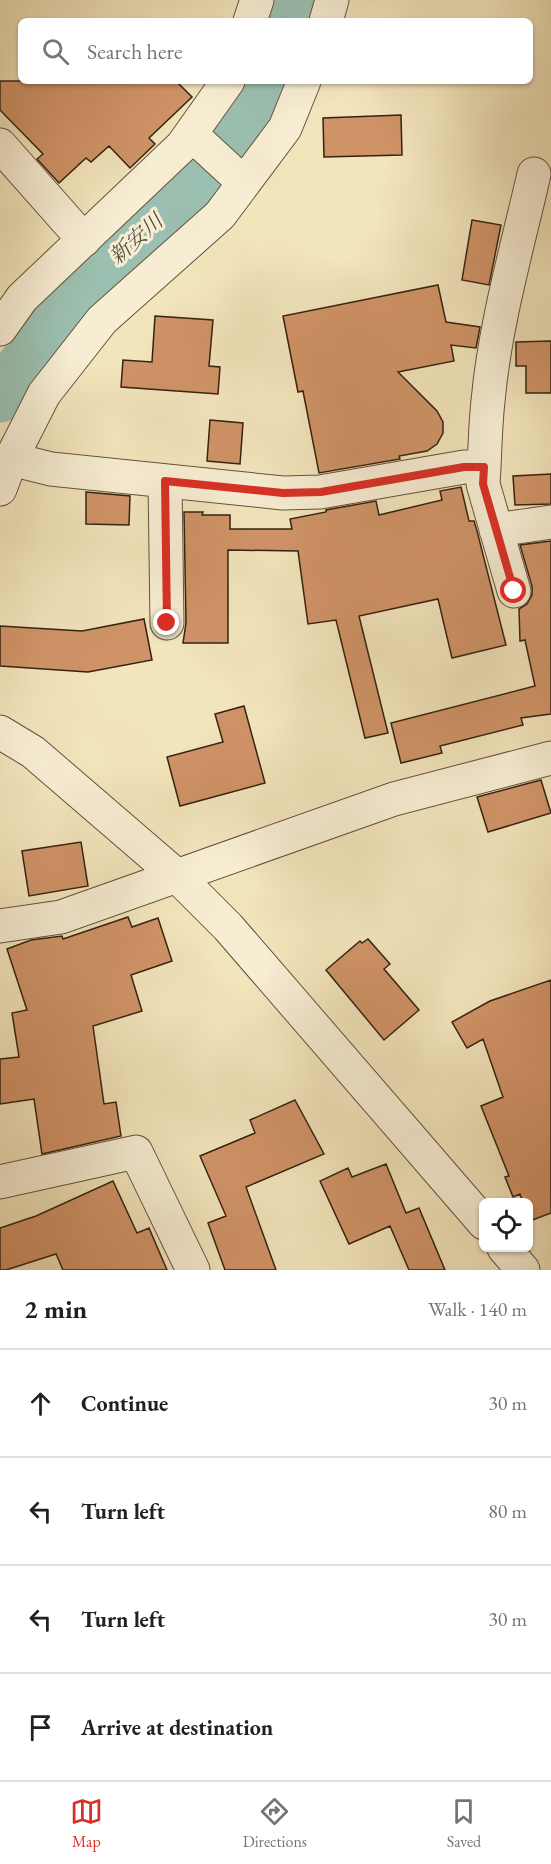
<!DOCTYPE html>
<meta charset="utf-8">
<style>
body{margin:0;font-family:"EB Garamond","Noto Serif JP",serif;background:#f2f2f2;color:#202124}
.controls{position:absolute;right:18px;bottom:18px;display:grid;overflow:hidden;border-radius:9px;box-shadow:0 2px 4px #0004}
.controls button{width:54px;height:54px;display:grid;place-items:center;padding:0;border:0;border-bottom:2px solid #e0e0e0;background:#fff;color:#202124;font:30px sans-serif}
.stop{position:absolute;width:18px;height:18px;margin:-14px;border:4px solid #d93025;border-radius:50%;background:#fff}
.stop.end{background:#d93025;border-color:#fff;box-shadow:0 2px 6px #0008}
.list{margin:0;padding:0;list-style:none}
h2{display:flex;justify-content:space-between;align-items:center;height:78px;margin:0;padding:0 24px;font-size:26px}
h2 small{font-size:20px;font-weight:400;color:#757577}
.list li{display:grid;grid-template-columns:39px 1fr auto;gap:18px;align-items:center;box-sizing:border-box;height:108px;padding:0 24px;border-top:2px solid #e0e0e0}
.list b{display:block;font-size:22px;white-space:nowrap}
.list em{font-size:20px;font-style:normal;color:#757577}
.icon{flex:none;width:33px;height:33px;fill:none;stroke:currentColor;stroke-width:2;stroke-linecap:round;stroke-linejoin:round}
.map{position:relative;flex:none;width:551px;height:1270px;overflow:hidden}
.search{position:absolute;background:#fff;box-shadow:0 2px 4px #0004;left:18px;right:18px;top:18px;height:66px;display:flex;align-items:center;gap:15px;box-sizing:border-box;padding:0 21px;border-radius:9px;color:#757577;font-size:22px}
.sheet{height:510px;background:#fff}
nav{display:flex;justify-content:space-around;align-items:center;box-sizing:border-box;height:84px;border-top:2px solid #e0e0e0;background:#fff;font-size:16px;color:#757577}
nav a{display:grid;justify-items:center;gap:3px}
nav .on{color:#d93025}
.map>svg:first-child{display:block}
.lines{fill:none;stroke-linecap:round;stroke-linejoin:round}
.river{stroke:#9bbfb0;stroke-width:51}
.building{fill:#cf9367;stroke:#342211;stroke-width:1.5}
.minor-casing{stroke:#64523c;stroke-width:35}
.tertiary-casing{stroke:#64523c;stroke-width:35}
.minor{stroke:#f7edd3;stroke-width:33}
.tertiary{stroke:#f7edd3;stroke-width:33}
.route{stroke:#d93025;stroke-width:8}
.labels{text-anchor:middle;stroke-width:6;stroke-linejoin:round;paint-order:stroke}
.water-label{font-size:21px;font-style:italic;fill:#535141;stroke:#f7edd3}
</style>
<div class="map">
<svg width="551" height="1270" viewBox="0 0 551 1270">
<rect width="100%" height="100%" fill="#f2e4bb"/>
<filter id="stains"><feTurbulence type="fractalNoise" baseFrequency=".00333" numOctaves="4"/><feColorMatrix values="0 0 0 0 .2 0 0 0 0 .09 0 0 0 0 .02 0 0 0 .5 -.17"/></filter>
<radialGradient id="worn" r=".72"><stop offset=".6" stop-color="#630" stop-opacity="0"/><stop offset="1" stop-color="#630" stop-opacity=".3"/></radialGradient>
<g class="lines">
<path class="river" d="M288,21L295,0
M0,397L70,299L167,211L201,188L256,116L268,81"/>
</g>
<path class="building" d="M0,81H176L192,97L149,138L155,144L130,168L109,146L91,162L86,158L59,183L37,159L43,154L0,110Z
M401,115L402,155L324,157L323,118Z
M472,220L501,225L489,285L462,280Z
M438,285L446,322L480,327L476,348L451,345L454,361L398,372L437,411L443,422V433L437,444L427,451L399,456L400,459L319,473L303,391L298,392L283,316Z
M155,316L213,320L209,366L220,367L218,394L121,387L123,360L152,362Z
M551,341V393H526V366H516V342Z
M210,420L243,423L240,464L207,461Z
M551,474V504L515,505L513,476Z
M461,487L469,521H474L477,531L506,645L452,658L438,599L359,616L388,733L365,738L336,620L308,624L298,551L228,550V643H183L186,623L184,512H203L202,515H230V529H292L290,519L326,512V510L376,501L379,515L442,500L440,491Z
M86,492L130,496L129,525L86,524Z
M551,541V714L521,718L523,725L440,746L442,753L401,763L391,723L535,686L525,640L520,641L519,609L527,604L532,595V586L520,545Z
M144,619L152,660L88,672L0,666V626L82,631Z
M244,706L265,783L180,806L167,757L223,742L215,714Z
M541,780L551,813L488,832L477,797Z
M81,842L88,886L29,896L22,851Z
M128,917L132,927L158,918L172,961L131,975L142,1011L93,1026L104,1104L116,1102L121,1136L42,1154L34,1099L0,1104V1059L19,1057L12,1013L27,1010L7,949L31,940L62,936L63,939Z
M368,939L390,964L384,969L419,1010L384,1040L326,970L360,941L362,943Z
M551,980V1213L530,1221L528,1203H523L520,1194L513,1197L505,1177L509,1176L481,1106L503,1097L483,1039L467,1048L452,1022L490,1001Z
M295,1100L324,1154L246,1187L276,1270H225L208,1223L226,1216L200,1156L255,1133L250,1120Z
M386,1164L406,1213L419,1208L445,1270H409L390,1226L349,1244L320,1181L348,1168L352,1177Z
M113,1181L137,1233L149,1228L167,1270H63L56,1254L6,1270H0V1228L36,1216Z"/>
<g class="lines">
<defs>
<path id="minor" d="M250,21L257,0
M326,21L332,0
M192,135L244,183
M0,145L84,240
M0,329L22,298L182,146L228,81
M11,459L51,469L283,493L320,492L464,467H484
M165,481L167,623
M0,489L11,459L44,394L102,320L220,215L285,128L304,81
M496,530L551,522
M514,591L483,484C485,456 485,428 488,401C495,324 517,249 534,174
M0,926L61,917L394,799L551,758
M0,1182L136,1152L193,1270"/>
<path id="tertiary" d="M0,732L33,752L177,876L228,927L484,1223
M504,1248L523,1270"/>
</defs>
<use href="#minor" class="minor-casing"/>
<use href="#tertiary" class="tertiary-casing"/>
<use href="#minor" class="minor"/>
<use href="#tertiary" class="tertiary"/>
</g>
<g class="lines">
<path class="route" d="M167,623L165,481L283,493L321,492L464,467H484L483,484L514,591"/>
</g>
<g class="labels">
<g class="water-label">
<text transform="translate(136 239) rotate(-42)" y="7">新安川</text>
</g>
</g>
<rect width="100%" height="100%" filter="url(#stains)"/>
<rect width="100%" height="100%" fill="url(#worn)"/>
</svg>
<div class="controls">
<button><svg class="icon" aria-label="locate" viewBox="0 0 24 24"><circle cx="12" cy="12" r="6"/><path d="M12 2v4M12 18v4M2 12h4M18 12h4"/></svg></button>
</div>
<div class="stop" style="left:514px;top:591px"></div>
<div class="stop end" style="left:167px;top:623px"></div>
<div class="search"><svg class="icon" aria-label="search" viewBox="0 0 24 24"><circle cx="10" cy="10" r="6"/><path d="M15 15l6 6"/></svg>Search here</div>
</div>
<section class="sheet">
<h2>2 min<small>Walk · 140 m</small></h2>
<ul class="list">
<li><svg class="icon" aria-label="ahead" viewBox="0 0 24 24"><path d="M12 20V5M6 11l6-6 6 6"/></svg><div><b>Continue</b></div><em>30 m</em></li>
<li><svg class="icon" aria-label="left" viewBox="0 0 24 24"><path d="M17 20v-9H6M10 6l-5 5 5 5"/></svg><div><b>Turn left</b></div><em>80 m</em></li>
<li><svg class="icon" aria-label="left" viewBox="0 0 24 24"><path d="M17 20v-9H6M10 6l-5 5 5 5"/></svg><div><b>Turn left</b></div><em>30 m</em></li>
<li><svg class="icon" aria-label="arrive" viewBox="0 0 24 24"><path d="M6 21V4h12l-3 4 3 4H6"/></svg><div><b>Arrive at destination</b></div></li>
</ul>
</section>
<nav>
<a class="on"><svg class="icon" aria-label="map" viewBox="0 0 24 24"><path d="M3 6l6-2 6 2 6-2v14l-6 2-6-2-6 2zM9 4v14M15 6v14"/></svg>Map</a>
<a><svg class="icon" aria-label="directions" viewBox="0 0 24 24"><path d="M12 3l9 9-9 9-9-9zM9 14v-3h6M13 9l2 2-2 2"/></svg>Directions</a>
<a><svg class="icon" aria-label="saved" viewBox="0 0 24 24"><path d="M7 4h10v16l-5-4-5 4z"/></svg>Saved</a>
</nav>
